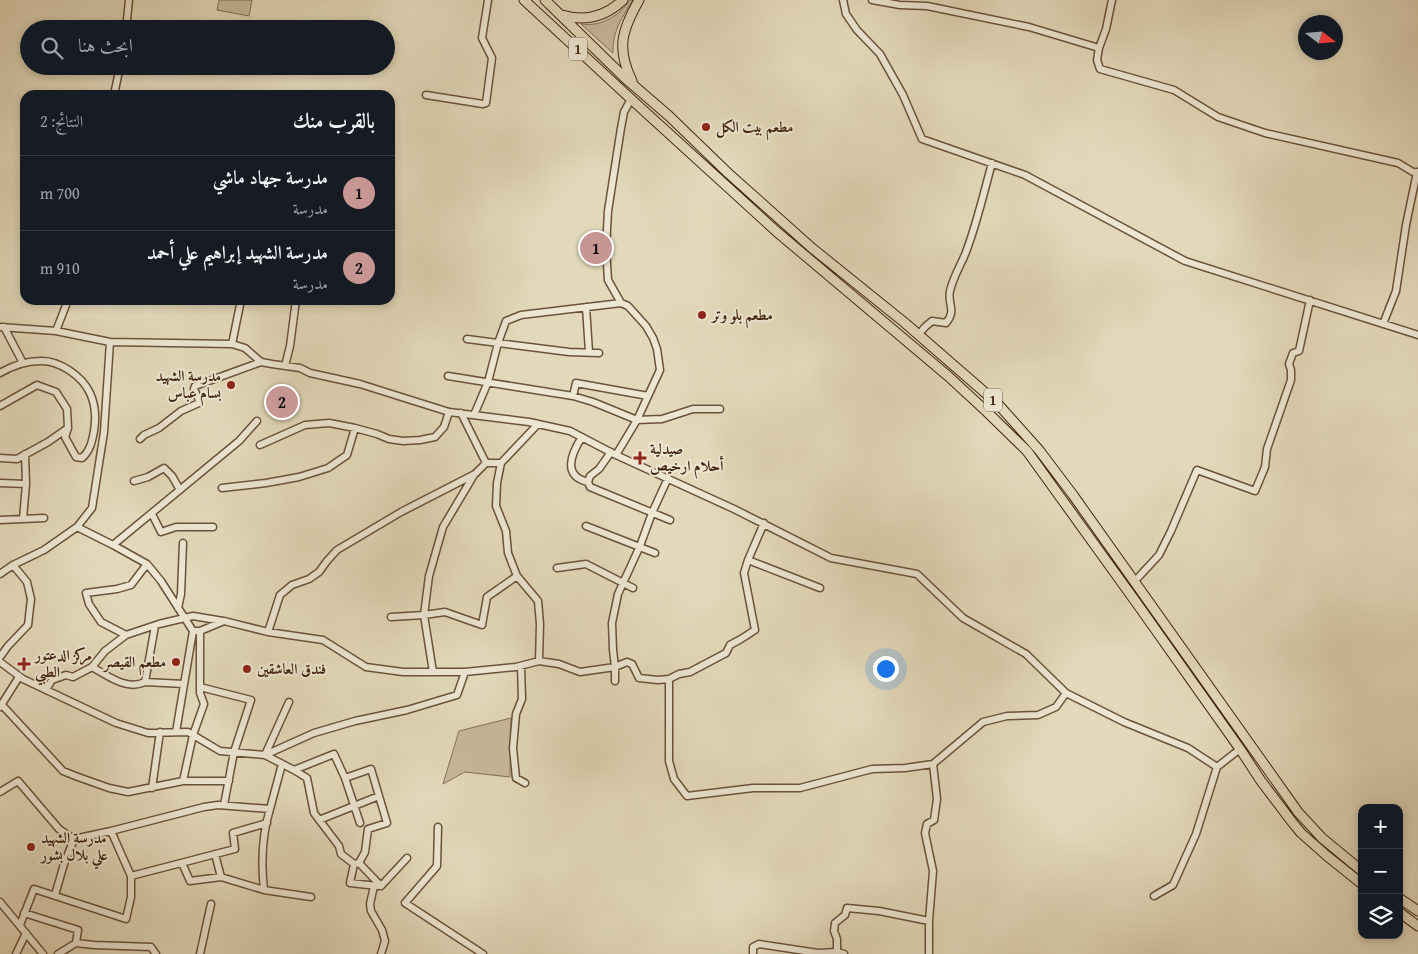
<!DOCTYPE html>
<html lang="ar">
<meta charset="utf-8">
<style>
body{margin:0;font-family:"Gentium Book Plus",Amiri,serif;background:#20242c;color:#f1f3f6;direction:rtl}
.controls{position:absolute;right:15px;bottom:15px;display:grid;overflow:hidden;border-radius:10px;box-shadow:0 2px 8px #0003}
.controls button{width:45px;height:45px;display:grid;place-items:center;padding:0;border:0;border-bottom:1px solid #363941;background:#171b24;color:#f1f3f6;font:25px sans-serif}
.compass{position:absolute;left:1298px;top:15px;width:45px;height:45px;border-radius:50%;background:#171b24;box-shadow:0 2px 8px #0003;rotate:106deg}
.you{position:absolute;left:885px;top:668px;width:18px;height:18px;margin:-12px;border:4px solid #fff;border-radius:50%;background:#1a73e8;box-shadow:0 0 0 8px #1a73e833}
.badge{display:grid;place-items:center;width:32px;height:32px;border-radius:50%;background:#c59692;color:#111;font-size:16px;font-weight:700}
.pin{position:absolute;translate:-50% -50%;border:2px solid #fff;box-shadow:0 1px 5px #0006}
.list{margin:0;padding:0;list-style:none}
h2{display:flex;justify-content:space-between;align-items:center;height:65px;margin:0;padding:0 20px;font-size:21px}
h2 small{font-size:16px;font-weight:400;color:#9ea1a6}
.list li{display:grid;grid-template-columns:32px 1fr auto;gap:15px;align-items:center;box-sizing:border-box;height:75px;padding:0 20px;border-top:1px solid #363941}
.list b{display:block;font-size:19px;white-space:nowrap}
.list p{margin:0;font-size:16px;white-space:nowrap;color:#9ea1a6}
.list em{font-size:16px;font-style:normal;color:#9ea1a6}
.icon{flex:none;width:28px;height:28px;fill:none;stroke:currentColor;stroke-width:2;stroke-linecap:round;stroke-linejoin:round}
.map{position:relative;flex:none;width:1418px;height:954px;overflow:hidden;direction:ltr}
.search{position:absolute;background:#171b24;box-shadow:0 2px 8px #0003;left:20px;top:20px;width:375px;height:55px;display:flex;align-items:center;gap:12px;box-sizing:border-box;padding:0 18px;border-radius:28px;color:#9ea1a6;font-size:19px}
.panel{position:absolute;background:#171b24;box-shadow:0 2px 8px #0003;left:20px;top:90px;width:375px;height:215px;border-radius:15px;direction:rtl}
.map>svg:first-child{display:block}
.green{fill:#c8ba9d;stroke:#857056}
.lines{fill:none;stroke-linecap:round;stroke-linejoin:round}
.minor-casing{stroke:#6a523a;stroke-width:9}
.major-casing{stroke:#422510;stroke-width:11}
.minor{stroke:#ede6d2;stroke-width:6}
.major{stroke:#e3d9ba;stroke-width:9}
.poi-dot{fill:#8f2418;stroke:#ede6d2;stroke-width:2}
.labels{text-anchor:middle;stroke-width:4;stroke-linejoin:round;paint-order:stroke}
.shield{fill:#ede6d2;stroke:#755f4a;stroke-width:1}
.shield-label{font-size:14px;font-weight:bold;fill:#422510}
.poi-label{font-size:15px;font-weight:bold;fill:#422510;stroke:#ede6d2;text-anchor:start}
</style>
<div class="map">
<svg width="1418" height="954" viewBox="0 0 1418 954">
<rect width="100%" height="100%" fill="#e3d9ba"/>
<filter id="stains"><feTurbulence type="fractalNoise" baseFrequency=".004" numOctaves="4"/><feColorMatrix values="0 0 0 0 .2 0 0 0 0 .09 0 0 0 0 .02 0 0 0 .5 -.17"/></filter>
<radialGradient id="worn" r=".72"><stop offset=".6" stop-color="#630" stop-opacity="0"/><stop offset="1" stop-color="#630" stop-opacity=".3"/></radialGradient>
<path class="green" d="M219,0H252L249,16L217,10Z
M630,0H633C622,17 612,32 613,53L581,24C601,27 619,16 630,0Z
M511,718L510,777L465,772L443,784L459,731Z"/>
<g class="lines">
<defs>
<path id="minor" d="M843,0L846,14L857,30L880,54L903,95L922,139L1025,175L1185,261L1418,335
M872,0L900,5L927,6L1029,27L1099,48L1097,60L1100,69L1174,90L1218,117L1265,133L1398,163L1413,172H1418
M126,29L129,0
M1099,48L1106,29L1112,0
M114,95L120,66
M426,95L483,104L486,103L492,58L482,38L488,0
M631,99L624,112L621,128L608,211L606,248L608,280L621,303L628,306L646,326L653,338L657,349L660,370L637,420L616,455L734,509L831,558L917,574L963,618L1026,654L1066,693L1124,722L1188,748L1217,767L1240,749
M586,307L589,352
M1383,324L1396,291L1406,225L1417,172
M0,327L56,331L110,342L232,344L245,348L261,362L272,364L300,368L310,373L360,384L449,412L529,422L570,431L616,455
M4,327L23,363
M56,331L68,300
M918,335L925,327L932,321L946,323C957,310 947,304 950,291C953,277 961,265 966,252C977,223 984,192 992,163
M467,339L569,352L599,353
M232,344L241,300
M285,366L290,346L296,300
M0,373C12,366 26,361 40,361C59,360 82,376 90,393C95,404 96,419 94,431C92,442 90,451 82,458L76,457L65,437L68,428
M448,376L573,396L593,402L637,420L662,419L693,409H720
M573,396L576,383L648,396
M0,406L37,385L56,392L67,409L68,428L48,442L17,459L0,458
M461,413L486,463
M474,415L488,382L498,343L506,321L521,315L621,303
M582,437C571,454 562,476 588,482L590,487L670,520
M140,439L144,435L159,428L181,411L199,403V400L194,389L195,386L261,362
M260,445L305,425L329,423L355,428L377,434L389,439L403,441L420,440L435,437L444,427L449,412
M501,463L497,483L496,506L506,531L508,553L517,576L538,601L540,624L539,661
M134,481L148,477L164,468L172,476L180,490
M588,482L590,476L599,469L611,452
M0,483L26,484
M222,488L266,483L299,477L328,468L347,455L355,428
M152,514L161,532L176,527H213
M23,519L26,484L25,454
M0,520L44,518
M586,526L655,553
M77,527L113,545L147,564L161,581L193,631L176,732
M113,545L239,441L257,421
M748,560L820,588
M557,568L586,564L633,588
M0,574L13,565L44,550L77,527L92,508L104,432L110,342
M1134,582L1159,555L1171,531L1197,470L1255,491L1265,467L1267,449L1291,380V370L1289,364L1293,353L1299,351L1310,300
M178,608L181,594L183,543
M391,617L424,615L445,612L482,625L487,597L517,576
M193,631H200L224,621L268,632L323,640L366,667L403,672H465L516,667L539,661L559,664L580,672L615,667L627,662L632,664L639,678L658,680L669,679V761L674,779L687,796L753,788H800L872,769L905,768L933,764L983,722L1007,716L1038,715L1056,707L1066,693
M200,631V687L251,700L234,752L224,805
M268,632L280,595L292,585L309,579L319,572L327,561L337,550L401,512L475,474L486,463H501L538,424
M126,635L101,622L89,604L86,593L117,589L131,585L147,564
M0,657L8,646L28,625L31,599L27,582L13,565
M0,662L23,679L116,723L148,733L188,732L220,751L265,755L314,733L355,721L407,710L457,695L465,672
M521,666L522,699L516,714L513,748L516,778L525,783
M92,667C107,675 126,691 145,682L184,684
M433,672L424,615L429,576L443,527L474,475
M669,679L679,674L690,672L726,653L730,645L741,639L755,630L744,573L748,560L764,523
M615,681V667L613,650L612,623L618,594L640,546L652,513L668,478
M145,682L155,626
M46,690L52,680L66,675L73,677L92,667L105,651L126,635L159,624L193,616L223,621
M289,702L265,755L294,770L307,778L314,813L339,846L341,854L354,864L359,863
M2,705L63,771L78,777L109,788L128,792L183,781L193,735L204,704L200,693V687
M0,707L19,677
M294,770L334,754L345,778L360,823
M345,778L371,769L387,823L368,829L365,852L359,863L381,886
M183,781H229
M152,788L160,732
M0,792L18,781L59,829L74,839
M270,809C262,835 261,863 264,890L311,897
M319,820L379,796
M438,827L437,866L405,903L483,954
M111,831L131,876L235,849L233,833L267,823
M182,863L190,881L221,877L215,854
M354,864L350,883L378,886
M221,877L264,890
M374,886L370,904L371,911L382,930L385,941L381,954
M381,886L407,858
M55,895L64,864L74,839L111,831L204,807L218,805L270,809L282,764
M1154,896L1173,885L1196,834L1217,767
M0,902L43,954
M24,913L78,930L76,943
M20,925L34,889L126,919L131,897V876
M16,954L26,933
M58,954L76,943L94,945L151,947L156,954
M200,954L211,904
M753,954V947L759,944L818,953L837,952
M844,954L837,952V939L834,931L835,923L845,915L847,908L879,911L929,921
M929,954V921L933,871L925,833L927,824L934,820L937,799L933,764"/>
<path id="major" d="M524,0L631,99L777,232L948,376L987,412L1027,451L1138,605L1240,749L1261,781L1292,822L1301,833L1327,856L1362,884
M545,0L625,78L669,116L728,173L812,248L905,323L997,403L1039,450L1073,495L1298,812L1322,838L1362,871
M562,15C585,22 605,17 623,0
M632,81C616,48 622,30 639,0
M1399,898L1418,911
M1399,912L1418,926"/>
</defs>
<use href="#minor" class="minor-casing"/>
<use href="#major" class="major-casing"/>
<use href="#minor" class="minor"/>
<use href="#major" class="major"/>
</g>
<g class="poi-dot">
<circle cx="706" cy="127" r="5"/>
<circle cx="702" cy="315" r="5"/>
<circle cx="231" cy="385" r="5"/>
<path d="M637.5 450.5h5v5h5v5h-5v5h-5v-5h-5v-5h5z"/>
<circle cx="176" cy="662" r="5"/>
<path d="M21.5 656.5h5v5h5v5h-5v5h-5v-5h-5v-5h5z"/>
<circle cx="247" cy="669" r="5"/>
<circle cx="31" cy="847" r="5"/>
</g>
<g class="labels">
<g class="shield">
<rect x="569" y="37.5" width="18" height="23" rx="4"/>
<rect x="984" y="388.5" width="18" height="23" rx="4"/>
</g>
<g class="shield-label">
<text x="578" y="54">1</text>
<text x="993" y="405">1</text>
</g>
<g class="poi-label">
<text x="716" y="132">مطعم بيت الكل</text>
<text x="712" y="320">مطعم بلو وتر</text>
<text x="221" y="381" text-anchor="end">مدرسة الشهيد<tspan x="221" dy="17">بسام عباس</tspan></text>
<text x="650" y="454">صيدلية<tspan x="650" dy="17">أحلام ارخيص</tspan></text>
<text x="35" y="660">مركز الدعتور<tspan x="35" dy="17">الطبي</tspan></text>
<text x="166" y="667" text-anchor="end">مطعم القيصر</text>
<text x="257" y="674">فندق العاشقين</text>
<text x="41" y="843">مدرسة الشهيد<tspan x="41" dy="17">علي بلال بشور</tspan></text>
</g>
</g>
<rect width="100%" height="100%" filter="url(#stains)"/>
<rect width="100%" height="100%" fill="url(#worn)"/>
</svg>
<div class="controls">
<button>+</button>
<button>−</button>
<button><svg class="icon" aria-label="layers" viewBox="0 0 24 24"><path d="M12 4l9 5-9 5-9-5zM3 14l9 5 9-5"/></svg></button>
</div>
<svg class="compass" viewBox="-18 -18 36 36"><path d="M0-13l5 13h-10z" fill="#e53935"/><path d="M0 13l5-13h-10z" fill="#9ea1a6"/></svg>
<div class="you"></div>
<div class="pin badge" style="left:596px;top:248px">1</div>
<div class="pin badge" style="left:282px;top:402px">2</div>
<div class="search"><svg class="icon" aria-label="search" viewBox="0 0 24 24"><circle cx="10" cy="10" r="6"/><path d="M15 15l6 6"/></svg>ابحث هنا</div>
<section class="panel">
<h2>بالقرب منك<small>النتائج: 2</small></h2>
<ul class="list">
<li><span class="badge">1</span><div><b>مدرسة جهاد ماشي</b><p>مدرسة</p></div><em>700 m</em></li>
<li><span class="badge">2</span><div><b>مدرسة الشهيد إبراهيم علي أحمد</b><p>مدرسة</p></div><em>910 m</em></li>
</ul>
</section>
</div>
